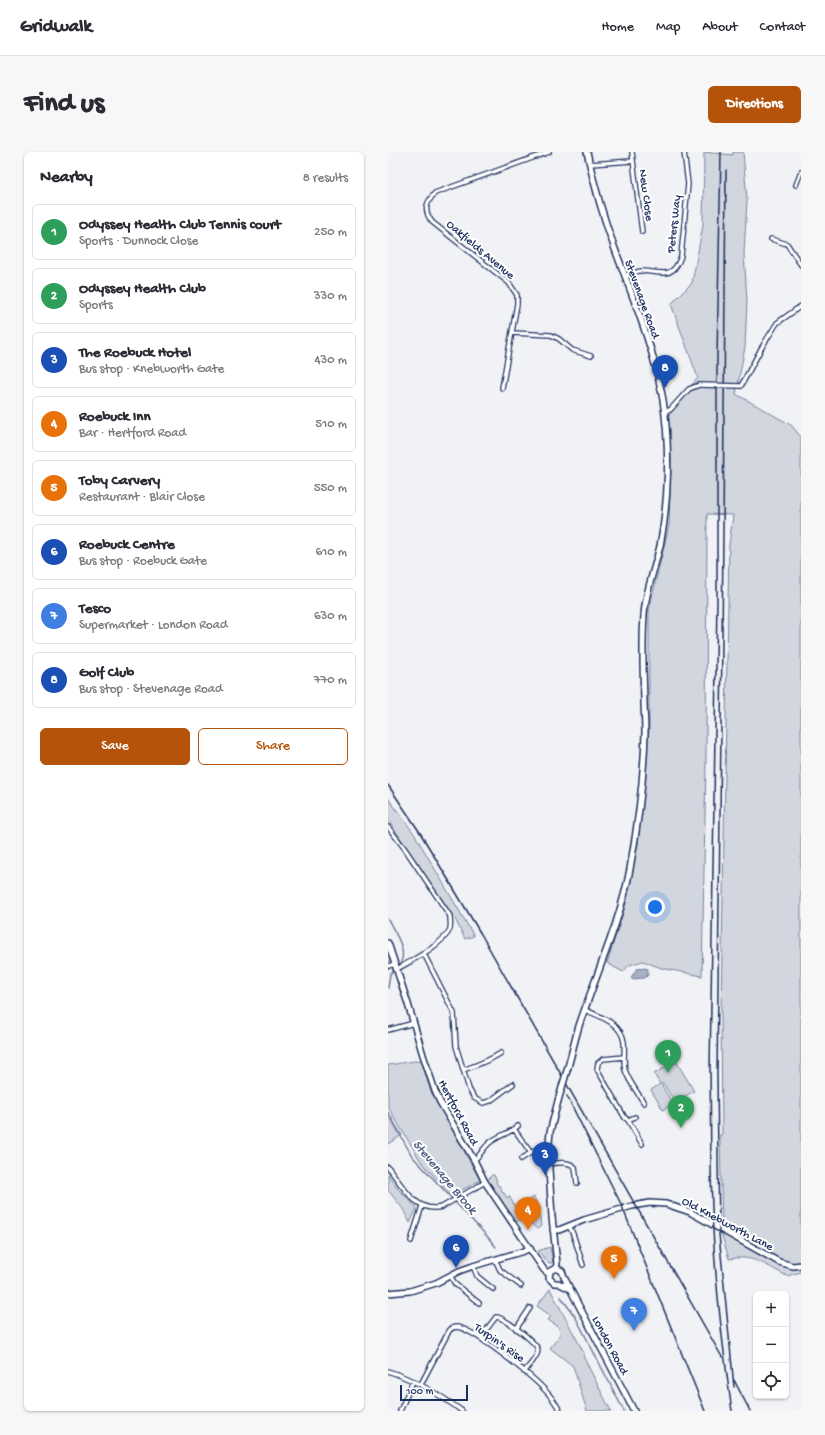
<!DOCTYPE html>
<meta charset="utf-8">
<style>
body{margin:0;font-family:"Gochi Hand",sans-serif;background:#f7f7f7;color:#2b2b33}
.controls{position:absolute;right:12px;bottom:12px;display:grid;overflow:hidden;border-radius:6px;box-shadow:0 1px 3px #0004}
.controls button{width:36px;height:36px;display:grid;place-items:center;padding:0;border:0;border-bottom:1px solid #e1e1e2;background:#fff;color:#2b2b33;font:20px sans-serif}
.scale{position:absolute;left:12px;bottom:10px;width:68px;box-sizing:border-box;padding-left:4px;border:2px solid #1b2f5e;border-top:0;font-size:11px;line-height:14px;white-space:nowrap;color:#1b2f5e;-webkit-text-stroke:3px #fff;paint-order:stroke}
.you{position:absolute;left:267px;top:755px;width:14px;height:14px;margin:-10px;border:3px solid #fff;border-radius:50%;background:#1a73e8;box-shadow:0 0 0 6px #1a73e833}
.badge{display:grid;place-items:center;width:26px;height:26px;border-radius:50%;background:#b45309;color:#fff;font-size:13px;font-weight:700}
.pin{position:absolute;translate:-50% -33px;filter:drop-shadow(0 1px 2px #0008)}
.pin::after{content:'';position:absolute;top:21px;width:14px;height:12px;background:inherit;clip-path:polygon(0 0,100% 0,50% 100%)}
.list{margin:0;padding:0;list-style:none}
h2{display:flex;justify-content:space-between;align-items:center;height:52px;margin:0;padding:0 16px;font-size:17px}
h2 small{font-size:13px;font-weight:400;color:#7c7c81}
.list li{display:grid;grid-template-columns:26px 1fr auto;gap:12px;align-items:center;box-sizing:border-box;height:56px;margin:0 8px 8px;padding:0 8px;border:1px solid #e1e1e2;border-radius:6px}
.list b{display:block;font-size:15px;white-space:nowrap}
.list p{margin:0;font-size:13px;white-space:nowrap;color:#7c7c81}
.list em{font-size:13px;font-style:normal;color:#7c7c81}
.actions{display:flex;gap:8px;padding:12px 16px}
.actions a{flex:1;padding:9px 0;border:1px solid #b45309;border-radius:6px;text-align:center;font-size:14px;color:#b45309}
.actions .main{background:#b45309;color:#fff}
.icon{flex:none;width:22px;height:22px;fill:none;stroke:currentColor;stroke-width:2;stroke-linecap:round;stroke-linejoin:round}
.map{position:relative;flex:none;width:413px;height:1259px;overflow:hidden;border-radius:6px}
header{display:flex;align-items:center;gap:24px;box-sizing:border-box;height:56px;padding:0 20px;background:#fff;border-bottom:1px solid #e1e1e2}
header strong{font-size:19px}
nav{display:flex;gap:22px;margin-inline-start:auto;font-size:14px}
.intro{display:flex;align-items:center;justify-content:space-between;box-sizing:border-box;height:96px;padding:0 24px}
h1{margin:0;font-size:28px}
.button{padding:10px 18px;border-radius:6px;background:#b45309;color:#fff;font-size:14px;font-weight:700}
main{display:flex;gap:24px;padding:0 24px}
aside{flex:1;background:#fff;border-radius:6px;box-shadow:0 1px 3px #0004}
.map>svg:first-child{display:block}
.green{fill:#d2d6df;stroke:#76829e}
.water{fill:#a8b0c2;stroke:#707c9a}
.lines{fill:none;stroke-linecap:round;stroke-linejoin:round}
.stream{stroke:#707c9a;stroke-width:1.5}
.street-casing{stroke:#1b2f5e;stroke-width:6}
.secondary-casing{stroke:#1b2f5e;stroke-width:8}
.street{stroke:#fff;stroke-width:3.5}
.secondary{stroke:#fff;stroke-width:5}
.rail{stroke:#1b2f5e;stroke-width:1.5}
.street-bridge-casing{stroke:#1b2f5e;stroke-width:6;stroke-linecap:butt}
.secondary-bridge-casing{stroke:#1b2f5e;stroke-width:8;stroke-linecap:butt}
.street-bridge{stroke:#fff;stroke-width:3.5}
.secondary-bridge{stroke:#fff;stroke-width:5}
.labels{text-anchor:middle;stroke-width:4;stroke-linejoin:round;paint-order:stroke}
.street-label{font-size:12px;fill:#1b2f5e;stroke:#fff}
.water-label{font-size:13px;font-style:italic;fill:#4c5c81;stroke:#fff}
</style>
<header>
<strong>Gridwalk</strong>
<nav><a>Home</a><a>Map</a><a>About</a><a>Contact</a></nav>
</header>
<div class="intro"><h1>Find us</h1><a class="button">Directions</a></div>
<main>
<aside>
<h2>Nearby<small>8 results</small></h2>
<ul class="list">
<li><span class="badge" style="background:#2e9e5b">1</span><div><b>Odyssey Health Club Tennis court</b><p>Sports · Dunnock Close</p></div><em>250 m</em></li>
<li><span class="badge" style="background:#2e9e5b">2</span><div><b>Odyssey Health Club</b><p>Sports</p></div><em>330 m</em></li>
<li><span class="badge" style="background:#1a4fb4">3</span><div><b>The Roebuck Hotel</b><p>Bus stop · Knebworth Gate</p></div><em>430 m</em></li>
<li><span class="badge" style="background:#e8710a">4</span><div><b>Roebuck Inn</b><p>Bar · Hertford Road</p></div><em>510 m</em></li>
<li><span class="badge" style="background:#e8710a">5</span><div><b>Toby Carvery</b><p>Restaurant · Blair Close</p></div><em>550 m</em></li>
<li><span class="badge" style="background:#1a4fb4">6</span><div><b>Roebuck Centre</b><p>Bus stop · Roebuck Gate</p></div><em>610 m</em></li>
<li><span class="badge" style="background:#3f7fe0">7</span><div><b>Tesco</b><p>Supermarket · London Road</p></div><em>630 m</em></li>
<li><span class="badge" style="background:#1a4fb4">8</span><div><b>Golf Club</b><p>Bus stop · Stevenage Road</p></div><em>770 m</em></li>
</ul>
<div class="actions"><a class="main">Save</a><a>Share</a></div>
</aside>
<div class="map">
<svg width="413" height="1259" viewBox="0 0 413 1259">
<rect width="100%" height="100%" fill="#f1f2f5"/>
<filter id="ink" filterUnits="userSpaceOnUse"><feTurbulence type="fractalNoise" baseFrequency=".025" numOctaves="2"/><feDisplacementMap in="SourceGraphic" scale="8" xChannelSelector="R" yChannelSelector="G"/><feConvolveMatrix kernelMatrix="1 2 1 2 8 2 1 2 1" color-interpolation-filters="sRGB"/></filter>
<g filter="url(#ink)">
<path class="green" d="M316,0L345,3V0H355L359,48L356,101L359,149L357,195L348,242L403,273L413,285V1111L405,1112L392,1108L334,1075L332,983L334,982L333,860L341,393L345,363L319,362L318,609L314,824L273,816L255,809L241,813L235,820L219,811L239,748L250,692L261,579V458L281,373L283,308L280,265L296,241L310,226L283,152L304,131L315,73Z
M0,646L27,683L86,784L77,787L66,765L0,668Z
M33,908L42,937L92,1028L63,1044L32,1008L0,955V913Z
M288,909L306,939L287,950L275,931L273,932L285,952L275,958L263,938L272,932L266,922Z
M0,960L14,983L0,992Z
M0,1022L9,1036L29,1056L22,1071L15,1057L0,1038Z
M104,1023H106L109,1029L108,1030L110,1034H112L115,1041H116L119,1046L121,1044L129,1058L134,1055L133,1053L146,1045C150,1054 152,1064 153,1074L149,1077L135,1064L127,1072L97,1030Z
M333,1080L391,1113L413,1114V1120L399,1124C378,1114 366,1102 341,1107Z
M162,1095L165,1109L164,1111H161L150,1099Z
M162,1137L197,1203L195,1204L223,1259H199L185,1214L162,1196L172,1183L171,1175L160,1168L163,1164L149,1154Z"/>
<path class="water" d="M256,816L260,817V823L257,826L244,827L243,825L249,817Z"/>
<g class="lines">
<path class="stream" d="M0,767C6,780 19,796 13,810
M0,836L2,822L6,818
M0,961L24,1004L98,1083L108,1095
M173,1145L188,1166L236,1259"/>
<defs>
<path id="street" d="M244,0L254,80
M202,12L244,9
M408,33L413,20
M383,87L399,92L413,113
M238,124C243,122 250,118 255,119C274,120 285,128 293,104L300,32L296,0
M125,181L163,183L171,187L184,198L203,204
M353,234L374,195L389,171L413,154
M114,236L129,152V143L121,131L44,70C35,58 38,51 47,41L161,0
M276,259L282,258L301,237L311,233
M0,675L17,697L62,764C62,768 63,773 62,777C56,792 23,809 9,817
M36,802L66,861L68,894L81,937L86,946L95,951L102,949L125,932
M0,814L8,812
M197,858C212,864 234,872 236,890C237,900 235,909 237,918C241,930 250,941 256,951
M0,878L26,871
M236,905L215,907L210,911L209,917L237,966L240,968L254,992
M75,918C89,913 101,909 113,901
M240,968L247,965
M126,977L143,1001
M133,1007L149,997
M86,1008C93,1003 96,994 104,989C112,983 122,981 130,974
M160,1011C170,1012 179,1008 187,1015L189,1031
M0,1015C14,1033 28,1062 54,1055L97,1030
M181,1074L185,1082L195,1113
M23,1089L34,1054
M107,1107L112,1118L133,1134
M85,1114L89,1124L105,1137
M62,1123L67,1132L91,1151
M128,1177L142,1156
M92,1186L108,1165C116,1165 149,1191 150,1198C150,1205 140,1215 136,1220
M0,1219C27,1228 51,1242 74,1259
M33,1232L61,1179C63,1176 65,1175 69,1175C86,1177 142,1223 155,1236C162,1243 168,1251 172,1259
M12,1259L25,1229"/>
<path id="secondary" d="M0,791L20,852L35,903L47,939L52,950L86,1008L97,1030L156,1118L161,1122
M180,915C184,901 187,887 191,874C208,822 232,771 242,717C250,672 256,626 257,581C257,570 256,559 256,548C255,520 254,491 256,463C257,442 267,415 272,394C281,349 282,293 275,248C266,197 246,148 228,100C216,68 206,33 199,0
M165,1078H171L196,1068L244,1054L262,1051L278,1052L302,1060L391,1110L405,1114L413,1113
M168,1116L169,1112L164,1065L160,1001L162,980L170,949
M182,1137L170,1131H166L161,1126L162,1119L168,1116L174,1119L176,1125C199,1170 223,1214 246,1259
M0,1141L22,1139L48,1131L71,1119L85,1114L136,1099L142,1096"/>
</defs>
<use href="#street" class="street-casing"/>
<use href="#secondary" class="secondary-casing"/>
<use href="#street" class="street"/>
<use href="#secondary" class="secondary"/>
<path class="rail" d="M333,0L329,205V445L322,919C323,972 322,1025 325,1077C328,1138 335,1199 344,1259
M338,18C335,320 334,621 329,923L331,1082L346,1235
M0,633L31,679L93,782L334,1205
M179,944L233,1052L317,1259
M346,1228L362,1259"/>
<defs>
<path id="street-bridge" d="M311,233L353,234"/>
<path id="secondary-bridge" d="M170,949L180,915"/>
</defs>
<use href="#street-bridge" class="street-bridge-casing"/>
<use href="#secondary-bridge" class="secondary-bridge-casing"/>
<use href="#street-bridge" class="street-bridge"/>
<use href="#secondary-bridge" class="secondary-bridge"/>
</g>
</g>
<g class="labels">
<g class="street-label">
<text transform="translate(259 43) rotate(82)" y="4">New Close</text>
<text transform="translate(285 72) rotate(-84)" y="4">Peters Way</text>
<text transform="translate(93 97) rotate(40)" y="4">Oakfields Avenue</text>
<text transform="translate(255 147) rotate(70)" y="4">Stevenage Road</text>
<text transform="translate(71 960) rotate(62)" y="4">Hertford Road</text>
<text transform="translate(340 1071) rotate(28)" y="4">Old Knebworth Lane</text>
<text transform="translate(112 1190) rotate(35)" y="4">Turpin's Rise</text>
<text transform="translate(223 1193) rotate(62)" y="4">London Road</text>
</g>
<g class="water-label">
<text transform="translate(58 1024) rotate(50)" y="5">Stevenage Brook</text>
</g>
</g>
</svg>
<div class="controls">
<button>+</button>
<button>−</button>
<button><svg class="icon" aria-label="locate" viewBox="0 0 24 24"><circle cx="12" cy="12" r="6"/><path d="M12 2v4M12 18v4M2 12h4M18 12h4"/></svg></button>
</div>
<div class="scale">100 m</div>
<div class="you"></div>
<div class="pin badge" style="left:280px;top:921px;background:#2e9e5b">1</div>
<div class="pin badge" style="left:293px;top:976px;background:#2e9e5b">2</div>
<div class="pin badge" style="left:157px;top:1023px;background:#1a4fb4">3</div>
<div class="pin badge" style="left:140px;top:1078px;background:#e8710a">4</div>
<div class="pin badge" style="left:226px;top:1127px;background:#e8710a">5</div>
<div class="pin badge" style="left:68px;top:1116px;background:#1a4fb4">6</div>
<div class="pin badge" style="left:246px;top:1179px;background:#3f7fe0">7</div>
<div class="pin badge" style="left:277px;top:236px;background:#1a4fb4">8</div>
</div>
</main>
